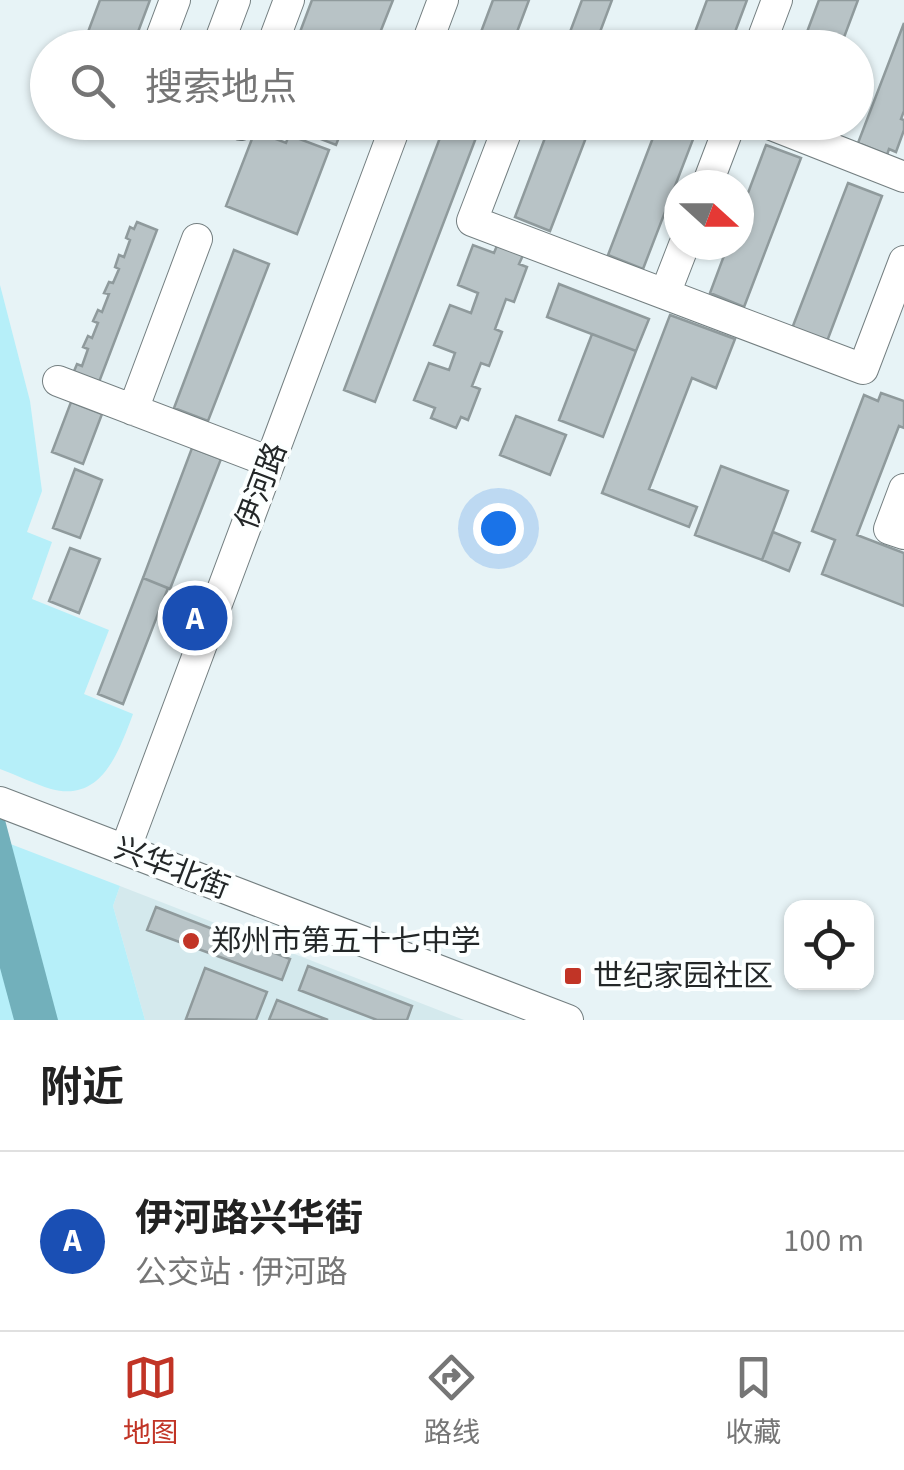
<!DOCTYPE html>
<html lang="zh">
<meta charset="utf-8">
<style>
body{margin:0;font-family:"Source Sans 3","Noto Sans SC",sans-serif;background:#f2f2f2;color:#222}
.controls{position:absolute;right:30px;bottom:30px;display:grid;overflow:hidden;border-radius:20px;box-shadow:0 2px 8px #0004}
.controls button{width:90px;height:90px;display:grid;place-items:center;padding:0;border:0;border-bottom:2px solid #e0e0e0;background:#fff;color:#222;font:50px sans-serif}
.compass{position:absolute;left:664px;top:170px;width:90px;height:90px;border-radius:50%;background:#fff;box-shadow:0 2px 8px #0004;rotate:111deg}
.you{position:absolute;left:498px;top:528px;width:35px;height:35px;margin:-25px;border:8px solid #fff;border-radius:50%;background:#1a73e8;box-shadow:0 0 0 15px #1a73e833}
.badge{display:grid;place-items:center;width:65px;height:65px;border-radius:50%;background:#c13426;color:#fff;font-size:32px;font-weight:700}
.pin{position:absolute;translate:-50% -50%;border:5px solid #fff;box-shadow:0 2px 10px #0006}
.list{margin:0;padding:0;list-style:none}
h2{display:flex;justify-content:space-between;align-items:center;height:130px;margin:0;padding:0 40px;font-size:42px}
h2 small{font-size:32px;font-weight:400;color:#767676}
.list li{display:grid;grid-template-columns:65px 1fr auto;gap:30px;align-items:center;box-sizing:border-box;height:180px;padding:0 40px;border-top:2px solid #e0e0e0}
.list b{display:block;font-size:38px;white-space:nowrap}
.list p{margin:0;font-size:32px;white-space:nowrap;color:#767676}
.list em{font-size:32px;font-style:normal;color:#767676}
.icon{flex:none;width:55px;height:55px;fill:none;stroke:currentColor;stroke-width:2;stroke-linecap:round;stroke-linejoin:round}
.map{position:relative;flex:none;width:904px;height:1020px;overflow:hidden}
.search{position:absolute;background:#fff;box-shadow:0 2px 8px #0004;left:30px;right:30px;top:30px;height:110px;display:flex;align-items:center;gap:25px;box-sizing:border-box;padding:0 35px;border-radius:55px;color:#767676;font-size:38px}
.sheet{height:310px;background:#fff}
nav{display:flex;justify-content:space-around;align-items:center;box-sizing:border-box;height:140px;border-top:2px solid #e0e0e0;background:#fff;font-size:28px;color:#767676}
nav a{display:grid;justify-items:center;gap:5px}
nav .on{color:#c13426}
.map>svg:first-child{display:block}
.built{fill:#d4e9ed}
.green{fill:#b6eff9}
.water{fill:#72b0bb}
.building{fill:#b8c3c6;stroke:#8f9a9c;stroke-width:2.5}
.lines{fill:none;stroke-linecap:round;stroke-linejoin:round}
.minor-casing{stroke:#747f81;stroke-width:32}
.minor{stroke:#fff;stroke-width:30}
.poi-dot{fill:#c13426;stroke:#fcffff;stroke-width:4}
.labels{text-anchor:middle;stroke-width:8;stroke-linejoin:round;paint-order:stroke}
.street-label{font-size:30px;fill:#232728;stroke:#fcffff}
.poi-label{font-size:30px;fill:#232728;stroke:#fcffff;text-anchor:start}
</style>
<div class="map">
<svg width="904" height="1020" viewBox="0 0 904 1020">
<rect width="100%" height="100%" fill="#e7f3f6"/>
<path class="built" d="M120,886L464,1020H145L113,906Z"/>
<path class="green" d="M0,285L30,401L42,491L27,532L52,542L32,599L109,630L84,694L133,714C119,751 102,803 51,789C34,784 17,775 0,769Z
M0,840L120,886L113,906L145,1020H0Z"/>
<path class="water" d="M0,801L58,1020H14L0,968Z"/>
<path class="building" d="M100,0H150L132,48H82Z
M312,0H393L374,48H294Z
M493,0H529L511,48H475Z
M582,0H612L594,48H564Z
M707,0H747L729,48H689Z
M819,0H858L840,48H801Z
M904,23V111L901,119L904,120V130L896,152L889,149L887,155L858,143Z
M277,122H345L336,145Z
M446,122H482L375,402L344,390Z
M551,122H592L550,231L515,217Z
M659,122H679L697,129L643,269L608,255Z
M255,131L286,143L289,135L329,150L297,234L226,206Z
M766,145L801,158L744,307L710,293L728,245H739V217Z
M848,183L882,196L826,344L791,331Z
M137,222L157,230L96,390L72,376L77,364L82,366L88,349L83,347L88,336L92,338L98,323L93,321L98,310L102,312L109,294L104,293L109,282L113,283L119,269L115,267L119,255L124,257L130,240L126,238L130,227L134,229Z
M498,243L524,253L519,264L527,267L514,302L506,299L495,329L502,332L489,366L481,363L472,386L480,389L468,420L461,417L456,428L431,418L435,408L414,400L429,363L449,370L455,353L434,345L450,305L471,313L478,293L458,285L473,245L494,253Z
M234,250L269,264L208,421L174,408Z
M559,284L649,319L636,351L547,317Z
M670,315L735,339L716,388L692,378L649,489L697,507L689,527L602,493Z
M592,334L636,351L603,437L559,420Z
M881,393L904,401V428L899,426L857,535L904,553V606L822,574L835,540L812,531L864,395L878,401Z
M71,402L102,414L83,464L52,452Z
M516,416L566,435L550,475L500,455Z
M192,448L221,459L170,589L143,578Z
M721,466L788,491L762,560L695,535Z
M75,469L102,480L80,538L53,528Z
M773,532L800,543L789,571L762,560Z
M70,548L100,559L79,613L49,601Z
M143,578L168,588L123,704L98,694Z
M156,907L290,959L282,980L147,930Z
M308,966L412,1006L407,1020H377L299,990Z
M205,968L267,992L256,1020L186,1019Z
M277,1000L328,1020H269Z"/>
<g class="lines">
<defs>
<path id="minor" d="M157,48L175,0
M217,48L235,0
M271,48L289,0
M425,48L443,0
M759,48L777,0
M236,122L241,125L242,122
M510,122L472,221L863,369L904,261
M764,122L904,177
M707,185L731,122
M665,294L684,245
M58,381L270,462
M133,410L197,239
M904,489L889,529L904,534
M0,802L568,1020
M125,850L397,122"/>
</defs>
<use href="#minor" class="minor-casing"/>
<use href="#minor" class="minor"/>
</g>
<g class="poi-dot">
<circle cx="191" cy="941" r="10"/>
<rect x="563" y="966" width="20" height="20" rx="5"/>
</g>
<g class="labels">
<g class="street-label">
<text transform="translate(261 486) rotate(-69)" y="10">伊河路</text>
<text transform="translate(172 868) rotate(21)" y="10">兴华北街</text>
</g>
<g class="poi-label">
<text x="211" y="951">郑州市第五十七中学</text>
<text x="593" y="986">世纪家园社区</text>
</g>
</g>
</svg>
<div class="controls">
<button><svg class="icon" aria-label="locate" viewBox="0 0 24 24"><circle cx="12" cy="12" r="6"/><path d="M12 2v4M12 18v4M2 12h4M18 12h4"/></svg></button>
</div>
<svg class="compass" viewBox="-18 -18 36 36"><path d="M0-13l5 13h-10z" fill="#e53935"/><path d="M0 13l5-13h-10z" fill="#767676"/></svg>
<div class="you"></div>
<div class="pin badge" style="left:195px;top:618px;background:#1a4fb4">A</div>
<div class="search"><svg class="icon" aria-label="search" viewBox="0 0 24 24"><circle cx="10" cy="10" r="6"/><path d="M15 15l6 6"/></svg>搜索地点</div>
</div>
<section class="sheet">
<h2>附近<small></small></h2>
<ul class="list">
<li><span class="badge" style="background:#1a4fb4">A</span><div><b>伊河路兴华街</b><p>公交站 · 伊河路</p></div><em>100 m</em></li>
</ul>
</section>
<nav>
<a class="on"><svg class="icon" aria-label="map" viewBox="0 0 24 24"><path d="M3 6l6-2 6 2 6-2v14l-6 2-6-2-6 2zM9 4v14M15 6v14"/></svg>地图</a>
<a><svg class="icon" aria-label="directions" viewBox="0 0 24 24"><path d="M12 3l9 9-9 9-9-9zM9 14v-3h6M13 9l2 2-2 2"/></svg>路线</a>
<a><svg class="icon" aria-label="saved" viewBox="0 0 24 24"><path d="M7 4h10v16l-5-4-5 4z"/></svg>收藏</a>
</nav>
